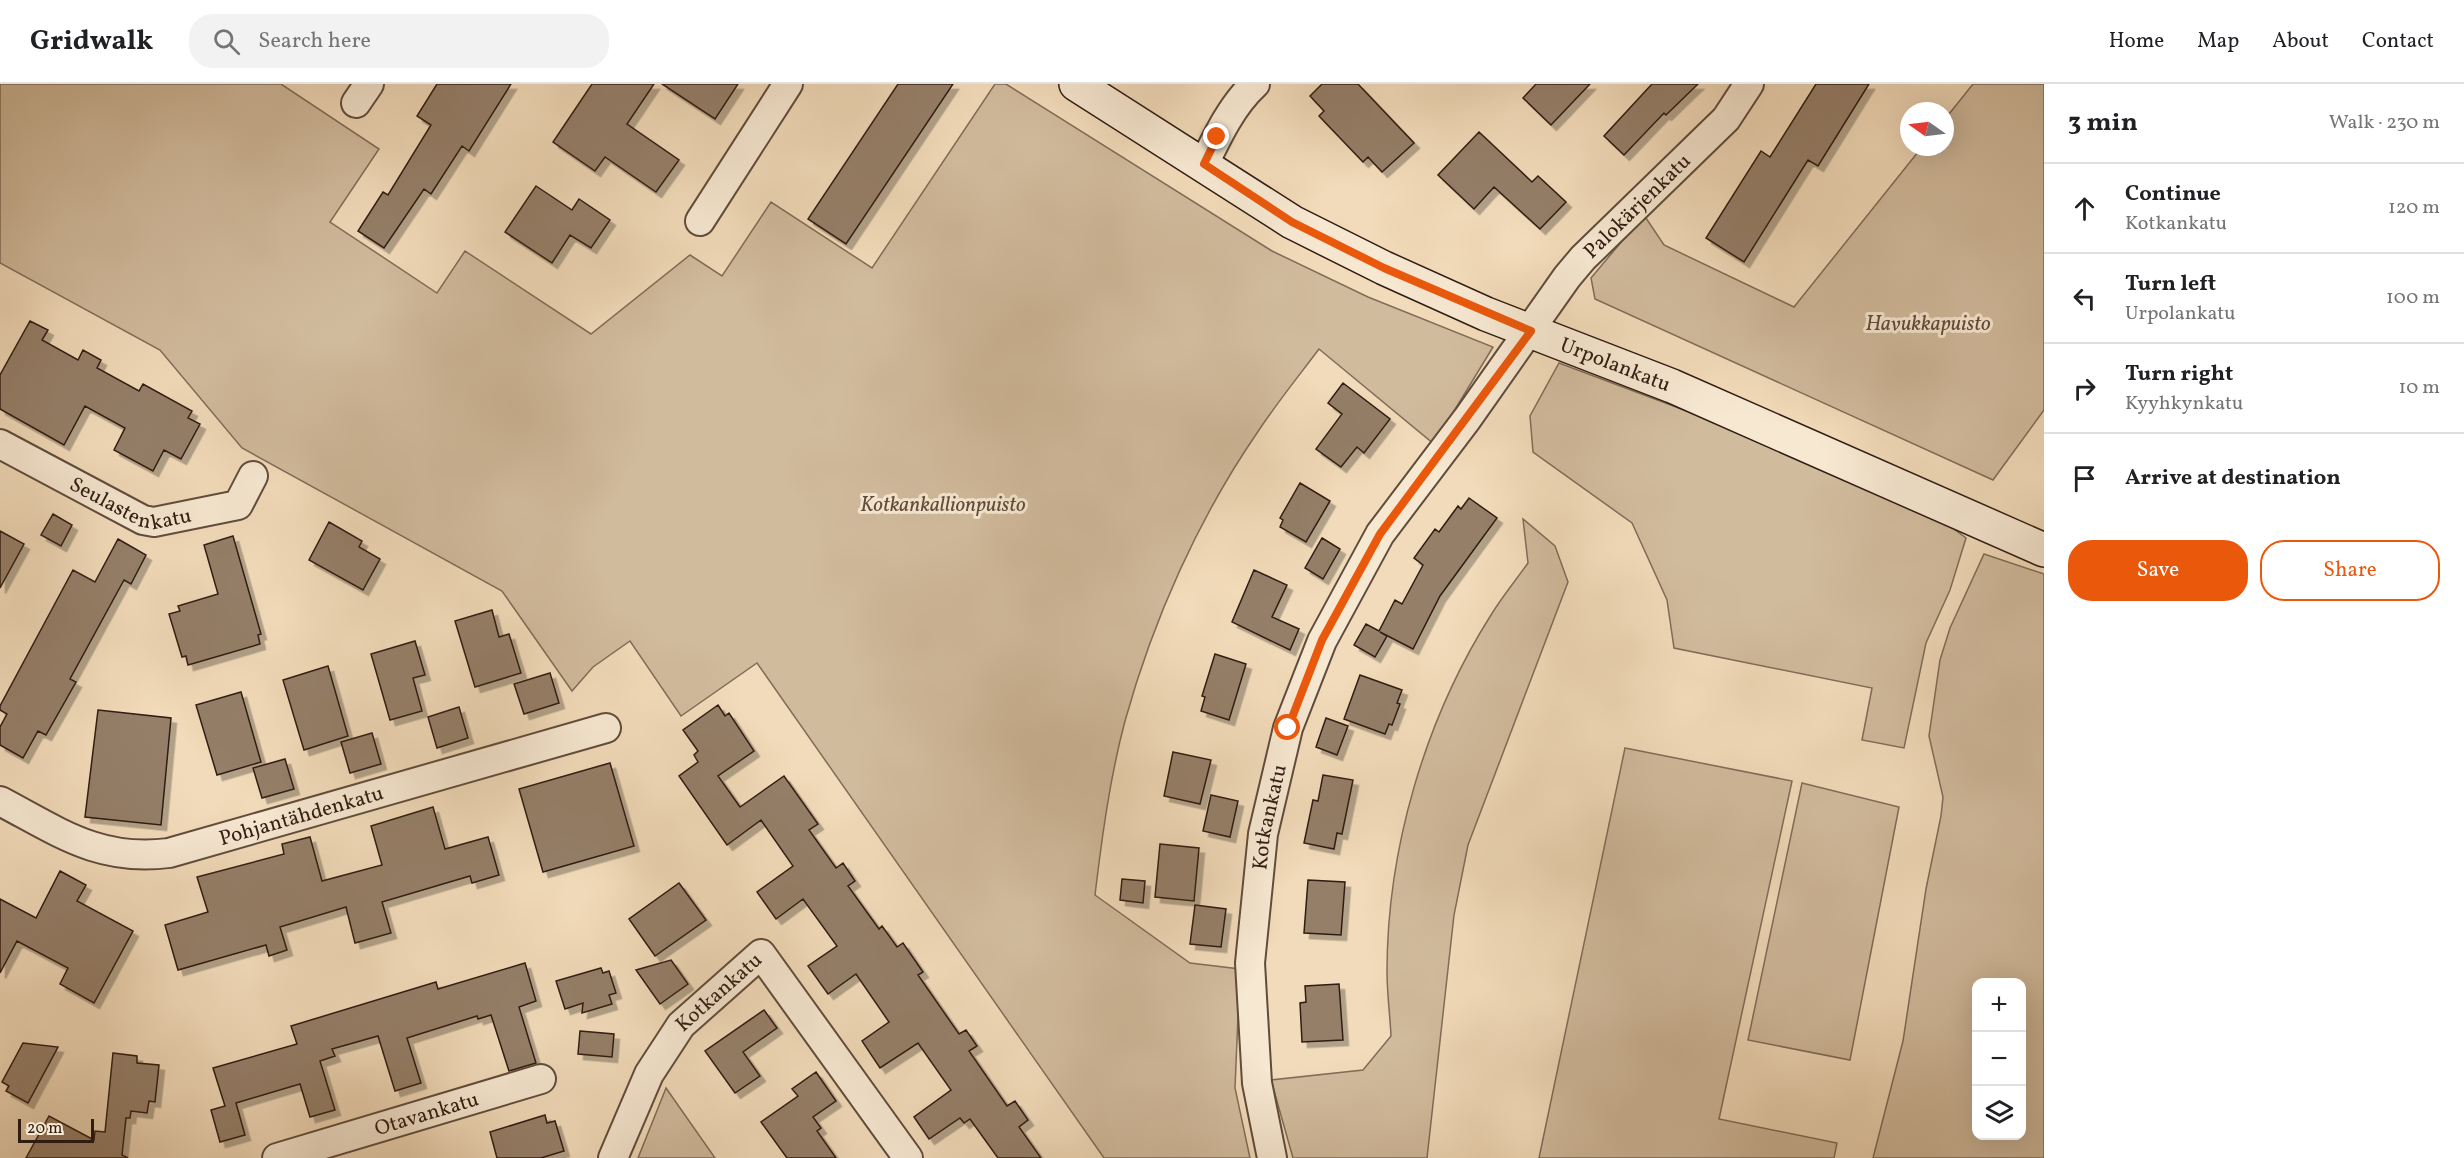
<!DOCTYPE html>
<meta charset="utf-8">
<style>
body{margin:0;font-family:Vollkorn,serif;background:#f2f2f2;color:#202124}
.controls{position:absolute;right:18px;bottom:18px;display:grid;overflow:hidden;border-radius:12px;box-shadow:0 6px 24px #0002}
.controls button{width:54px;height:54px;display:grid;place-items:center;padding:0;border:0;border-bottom:2px solid #e0e0e0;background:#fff;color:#202124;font:30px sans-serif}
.compass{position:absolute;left:1900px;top:18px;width:54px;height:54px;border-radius:50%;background:#fff;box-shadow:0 6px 24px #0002;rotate:284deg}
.scale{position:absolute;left:18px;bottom:15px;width:76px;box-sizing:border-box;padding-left:6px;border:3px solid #301c12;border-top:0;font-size:16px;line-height:21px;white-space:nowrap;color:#301c12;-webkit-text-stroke:4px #f7e8d2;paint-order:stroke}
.stop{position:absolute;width:18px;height:18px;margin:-14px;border:4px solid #ea580c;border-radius:50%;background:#fff}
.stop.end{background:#ea580c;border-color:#fff;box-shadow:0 2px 6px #0008}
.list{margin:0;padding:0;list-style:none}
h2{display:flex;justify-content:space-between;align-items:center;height:78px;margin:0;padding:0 24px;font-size:26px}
h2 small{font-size:20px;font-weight:400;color:#757577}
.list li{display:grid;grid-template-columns:39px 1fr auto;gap:18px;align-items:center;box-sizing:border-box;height:90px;padding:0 24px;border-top:2px solid #e0e0e0}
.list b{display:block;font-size:22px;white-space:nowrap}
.list p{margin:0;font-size:20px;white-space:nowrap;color:#757577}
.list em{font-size:20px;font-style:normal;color:#757577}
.actions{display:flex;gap:12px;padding:18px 24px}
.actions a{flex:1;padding:14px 0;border:2px solid #ea580c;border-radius:24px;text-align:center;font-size:21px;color:#ea580c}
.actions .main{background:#ea580c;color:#fff}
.icon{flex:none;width:33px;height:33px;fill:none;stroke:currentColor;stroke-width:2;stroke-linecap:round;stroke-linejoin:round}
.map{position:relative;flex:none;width:2044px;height:1074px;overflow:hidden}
header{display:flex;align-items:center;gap:36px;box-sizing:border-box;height:84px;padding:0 30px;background:#fff;border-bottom:2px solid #e0e0e0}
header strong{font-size:28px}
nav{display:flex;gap:33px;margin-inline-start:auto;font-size:21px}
.search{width:420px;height:54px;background:#f2f2f2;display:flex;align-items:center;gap:15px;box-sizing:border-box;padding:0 21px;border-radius:24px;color:#757577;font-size:22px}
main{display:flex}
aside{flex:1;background:#fff}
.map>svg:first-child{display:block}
.green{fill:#d1bb9d;stroke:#806c58;stroke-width:1.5;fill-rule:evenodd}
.building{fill:#957f69;stroke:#301c12;stroke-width:1.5;filter:url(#shadow)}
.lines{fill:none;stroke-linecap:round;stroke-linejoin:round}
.minor-casing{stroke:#604c3c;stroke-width:32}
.secondary-casing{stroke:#301c12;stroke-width:36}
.minor{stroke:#f7e8d2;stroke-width:28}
.secondary{stroke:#f7e8d2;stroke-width:33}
.route{stroke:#ea580c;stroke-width:8}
.labels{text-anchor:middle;stroke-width:6;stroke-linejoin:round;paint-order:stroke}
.street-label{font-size:21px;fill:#301c12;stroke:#f7e8d2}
.park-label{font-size:21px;font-style:italic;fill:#604c3c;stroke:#f7e8d2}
</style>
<header>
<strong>Gridwalk</strong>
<div class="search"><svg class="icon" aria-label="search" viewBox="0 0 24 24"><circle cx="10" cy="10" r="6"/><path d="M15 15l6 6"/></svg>Search here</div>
<nav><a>Home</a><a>Map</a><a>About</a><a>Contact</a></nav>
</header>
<main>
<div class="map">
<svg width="2044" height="1074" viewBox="0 0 2044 1074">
<defs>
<filter id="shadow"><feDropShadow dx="5.5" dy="5.5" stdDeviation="0" flood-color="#0004"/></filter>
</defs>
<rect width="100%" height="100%" fill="#f2dbba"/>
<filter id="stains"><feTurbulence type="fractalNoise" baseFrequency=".00333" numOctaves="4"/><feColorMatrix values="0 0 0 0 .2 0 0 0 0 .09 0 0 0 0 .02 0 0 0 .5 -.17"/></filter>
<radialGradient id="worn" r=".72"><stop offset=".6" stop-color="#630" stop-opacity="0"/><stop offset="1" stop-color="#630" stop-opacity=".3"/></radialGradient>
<path class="green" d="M0,0H281L379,65L330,138L437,209L465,167L591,250L690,171L722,192L771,118L872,184L995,0H1006L1272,167L1368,213L1493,263L1434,360L1319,265C1298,293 1276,320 1257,349C1198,435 1153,536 1125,637C1110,693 1102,753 1095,811L1190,879L1240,885L1235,1004L1250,1074H1104L757,579L681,632L630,557L593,583L572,607L502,507L242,364L160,266L0,179Z
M1973,0H2044V326L1993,396L1595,215L1591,194L1644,131L1664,161L1794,223L1922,63H1945V35Z
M1559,279L1708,335L1928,426L1966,454L1950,506L1926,559L1904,664L1862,656L1872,604L1674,564L1667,516L1632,439L1533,368L1530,332Z
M1523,435L1555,462L1568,498L1468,761L1454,831L1427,1074H1293L1271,996L1363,986L1391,952C1390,931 1387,909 1387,888C1387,765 1425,635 1491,531C1502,513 1516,496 1528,479Z
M1984,470L2044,490V1074H1873L1903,957L1926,805L1941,732L1943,713L1929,652L1940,576L1950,544ZM1976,898H2022V1052H1976Z
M1625,664L1792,697L1719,1035L1837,1059L1834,1074H1539Z
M1802,699L1899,723L1850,976L1748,956Z
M666,1004L715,1074H638Z"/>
<path class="building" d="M437,0H511L469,67L462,62L431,110L424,105L384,164L358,147L383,108L388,111L431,41L417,32Z
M592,0H654L627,40L679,76L656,108L605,73L595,87L553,58Z
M662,0H738L715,35Z
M898,0H953L846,160L808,135Z
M1322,0H1358L1414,59L1382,88L1368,73L1363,78L1319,32L1324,27L1310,12Z
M1536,0H1590L1551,41L1523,14Z
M1652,0H1698L1666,31L1664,29L1624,71L1604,52Z
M1816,0H1869L1818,82L1808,76L1744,178L1706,154L1761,67L1770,73Z
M1479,48L1532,98L1538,92L1566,118L1540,145L1494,103L1474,125L1438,91Z
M536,102L572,126L579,115L610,136L591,164L570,151L552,179L505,148Z
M30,237L48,246L42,256L78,276L83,266L101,276L97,284L139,307L143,300L192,327L188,334L200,340L181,375L164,366L153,387L114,366L125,344L85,322L64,361L0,325V291Z
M1343,299L1390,335L1364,369L1357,363L1341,383L1316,365L1342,330L1328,319Z
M1300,399L1330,417L1306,458L1280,443L1283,436L1280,434Z
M1469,414L1497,434L1440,512L1413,565L1380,548L1387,552L1375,573L1354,561L1366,540L1379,547L1395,516L1402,520L1423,481L1414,474L1435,445L1439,448L1458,422L1461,425Z
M53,430L72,441L61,462L41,451Z
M329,438L362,457L359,463L380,475L363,506L309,476Z
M0,447L24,460L0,504Z
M233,452L261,550L258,551L260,560L188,581L186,572L182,573L169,530L180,527L178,522L218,510L204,461Z
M1322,454L1340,465L1323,495L1305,484Z
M118,455L146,471L131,500L124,496L70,595L76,598L46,651L38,647L23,674L0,661V643L7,630L0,626V622L73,486L95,498Z
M1254,486L1287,501L1272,533L1299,545L1290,566L1232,538Z
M492,526L499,553L509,550L521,589L475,603L455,537Z
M415,557L425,591L413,594L422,627L390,636L371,570Z
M1215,570L1246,580L1229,636L1201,627L1205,613L1202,612Z
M328,582L348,652L304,666L283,596Z
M550,589L559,619L524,630L514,600Z
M1360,591L1402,606L1397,619L1400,620L1392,641L1389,640L1385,650L1344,635Z
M241,608L261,678L217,691L196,621Z
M718,621L725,632L729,629L754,667L718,692L740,723L784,692L818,740L809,746L836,784L843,779L855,797L848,802L879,845L882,842L897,863L903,859L923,888L918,891L959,950L966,946L977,962L969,967L1007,1022L1015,1017L1028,1036L1019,1043L1041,1074H998L970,1035L964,1039L960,1034L929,1055L914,1033L951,1006L918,959L880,984L862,957L889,938L856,890L828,910L808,882L837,862L803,815L776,835L757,808L793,782L761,736L727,761L679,692L698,678L694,671L698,667L683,646Z
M459,623L468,654L437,664L428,633Z
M98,626L171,634L161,741L85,733Z
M1326,634L1348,642L1337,671L1316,663Z
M372,649L381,680L350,689L341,658Z
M1173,668L1211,676L1200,720L1164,712Z
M285,675L294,705L262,714L253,684Z
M610,679L634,762L543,788L519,705Z
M1323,691L1353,696L1342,750L1337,749L1334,765L1304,759L1313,716L1318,717Z
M1211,711L1238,717L1230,753L1203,747Z
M433,723L445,765L488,753L499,791L472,799L470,792L382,818L391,849L355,859L346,823L280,843L287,866L269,872L266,861L178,886L165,841L208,828L197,793L284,770L282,760L310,753L322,797L382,781L371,742Z
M1160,760L1199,764L1194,817L1155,813Z
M60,787L86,801L77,817L133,847L94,919L60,900L68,884L17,857L0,889V815L36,834Z
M1122,795L1145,797L1143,819L1120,816Z
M1308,796L1345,798L1341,851L1304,849Z
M679,799L706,836L655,872L629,835Z
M1195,821L1226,825L1221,863L1190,860Z
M671,876L688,900L660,920L636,886Z
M525,879L536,917L519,923L536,979L509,987L491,931L478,935L477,932L407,954L421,999L395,1007L378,952L332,965L335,972L320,977L335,1026L310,1033L300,1000L236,1019L245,1051L220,1058L211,1026L225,1022L213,984L297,960L291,942L436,898L438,905Z
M601,884L603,889L609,887L616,909L609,911L612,920L582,929L583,919L565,925L556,897Z
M1339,900L1343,956L1302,958L1300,919L1306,918L1305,902Z
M764,926L777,944L743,968L760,992L735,1009L705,967Z
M580,947L614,950L612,973L578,970Z
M23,959L58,963L28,1019L6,1007L9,1002L2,998Z
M113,969L137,972V979L159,981L155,1018L149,1017L147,1029L131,1027L130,1034H126L122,1071L128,1074H26L49,1032L94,1056L95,1047L105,1048Z
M816,988L836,1017L813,1033L821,1044L817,1047L836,1074H787L761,1038L798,1012L792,1005Z
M545,1031L547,1039L555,1037L564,1067L541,1074H497L490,1048Z"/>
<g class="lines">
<defs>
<g id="minor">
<path d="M356,19L369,0"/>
<path d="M1204,80C1217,53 1232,21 1255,0"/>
<path d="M700,137L788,0"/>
<path id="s1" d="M0,360L143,436L154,438L238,421L253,392"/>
<path id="s2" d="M0,717C59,748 99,778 169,769L606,644"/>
<path id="s3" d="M277,1074L541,995"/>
<path id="s4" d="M613,1074L649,990L681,941L761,870L908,1074"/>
<path id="s5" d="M1272,1074L1257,999L1250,879L1263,750L1288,644L1322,557L1380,450L1467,335L1567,193L1583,174L1726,35L1749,0"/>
</g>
<g id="secondary">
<path id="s6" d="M1076,0L1292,138L1384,184L1486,230L1672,302L2044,466"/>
</g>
</defs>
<use href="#minor" class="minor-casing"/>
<use href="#secondary" class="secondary-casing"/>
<use href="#minor" class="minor"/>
<use href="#secondary" class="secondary"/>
</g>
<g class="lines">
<path class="route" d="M1217,53L1204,80L1292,138L1384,184L1531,247L1380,450L1322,556L1288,644"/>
</g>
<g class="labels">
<g class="street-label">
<text dy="7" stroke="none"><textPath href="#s5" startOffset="1068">Palokärjenkatu</textPath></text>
<text dy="7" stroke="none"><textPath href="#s6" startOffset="610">Urpolankatu</textPath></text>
<text dy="7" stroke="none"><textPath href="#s1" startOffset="146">Seulastenkatu</textPath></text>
<text dy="7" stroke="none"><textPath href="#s2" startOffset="318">Pohjantähdenkatu</textPath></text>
<text dy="7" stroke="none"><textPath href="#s5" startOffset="344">Kotkankatu</textPath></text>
<text dy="7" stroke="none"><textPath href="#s4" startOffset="200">Kotkankatu</textPath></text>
<text dy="7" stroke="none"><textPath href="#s3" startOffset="156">Otavankatu</textPath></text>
</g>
<g class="park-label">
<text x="1928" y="246">Havukkapuisto</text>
<text x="943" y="427">Kotkankallionpuisto</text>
</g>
</g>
<rect width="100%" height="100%" filter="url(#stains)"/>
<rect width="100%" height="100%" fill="url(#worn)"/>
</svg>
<div class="controls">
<button>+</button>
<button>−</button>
<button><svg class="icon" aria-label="layers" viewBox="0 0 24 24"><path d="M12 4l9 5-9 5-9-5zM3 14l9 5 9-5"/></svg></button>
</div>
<svg class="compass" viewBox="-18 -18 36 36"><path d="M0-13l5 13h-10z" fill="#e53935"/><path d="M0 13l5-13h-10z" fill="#757577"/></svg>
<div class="scale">20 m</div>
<div class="stop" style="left:1288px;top:644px"></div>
<div class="stop end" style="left:1217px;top:53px"></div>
</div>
<aside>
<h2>3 min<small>Walk · 230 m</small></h2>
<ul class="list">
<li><svg class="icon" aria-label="ahead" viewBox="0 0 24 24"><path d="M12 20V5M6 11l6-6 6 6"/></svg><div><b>Continue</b><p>Kotkankatu</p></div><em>120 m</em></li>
<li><svg class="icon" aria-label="left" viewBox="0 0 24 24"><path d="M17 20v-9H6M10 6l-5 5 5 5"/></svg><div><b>Turn left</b><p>Urpolankatu</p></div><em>100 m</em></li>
<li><svg class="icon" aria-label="right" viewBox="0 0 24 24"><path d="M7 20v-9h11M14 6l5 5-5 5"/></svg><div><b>Turn right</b><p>Kyyhkynkatu</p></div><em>10 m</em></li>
<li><svg class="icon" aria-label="arrive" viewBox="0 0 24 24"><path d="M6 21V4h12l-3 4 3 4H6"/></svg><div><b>Arrive at destination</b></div></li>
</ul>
<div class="actions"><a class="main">Save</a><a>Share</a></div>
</aside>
</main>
